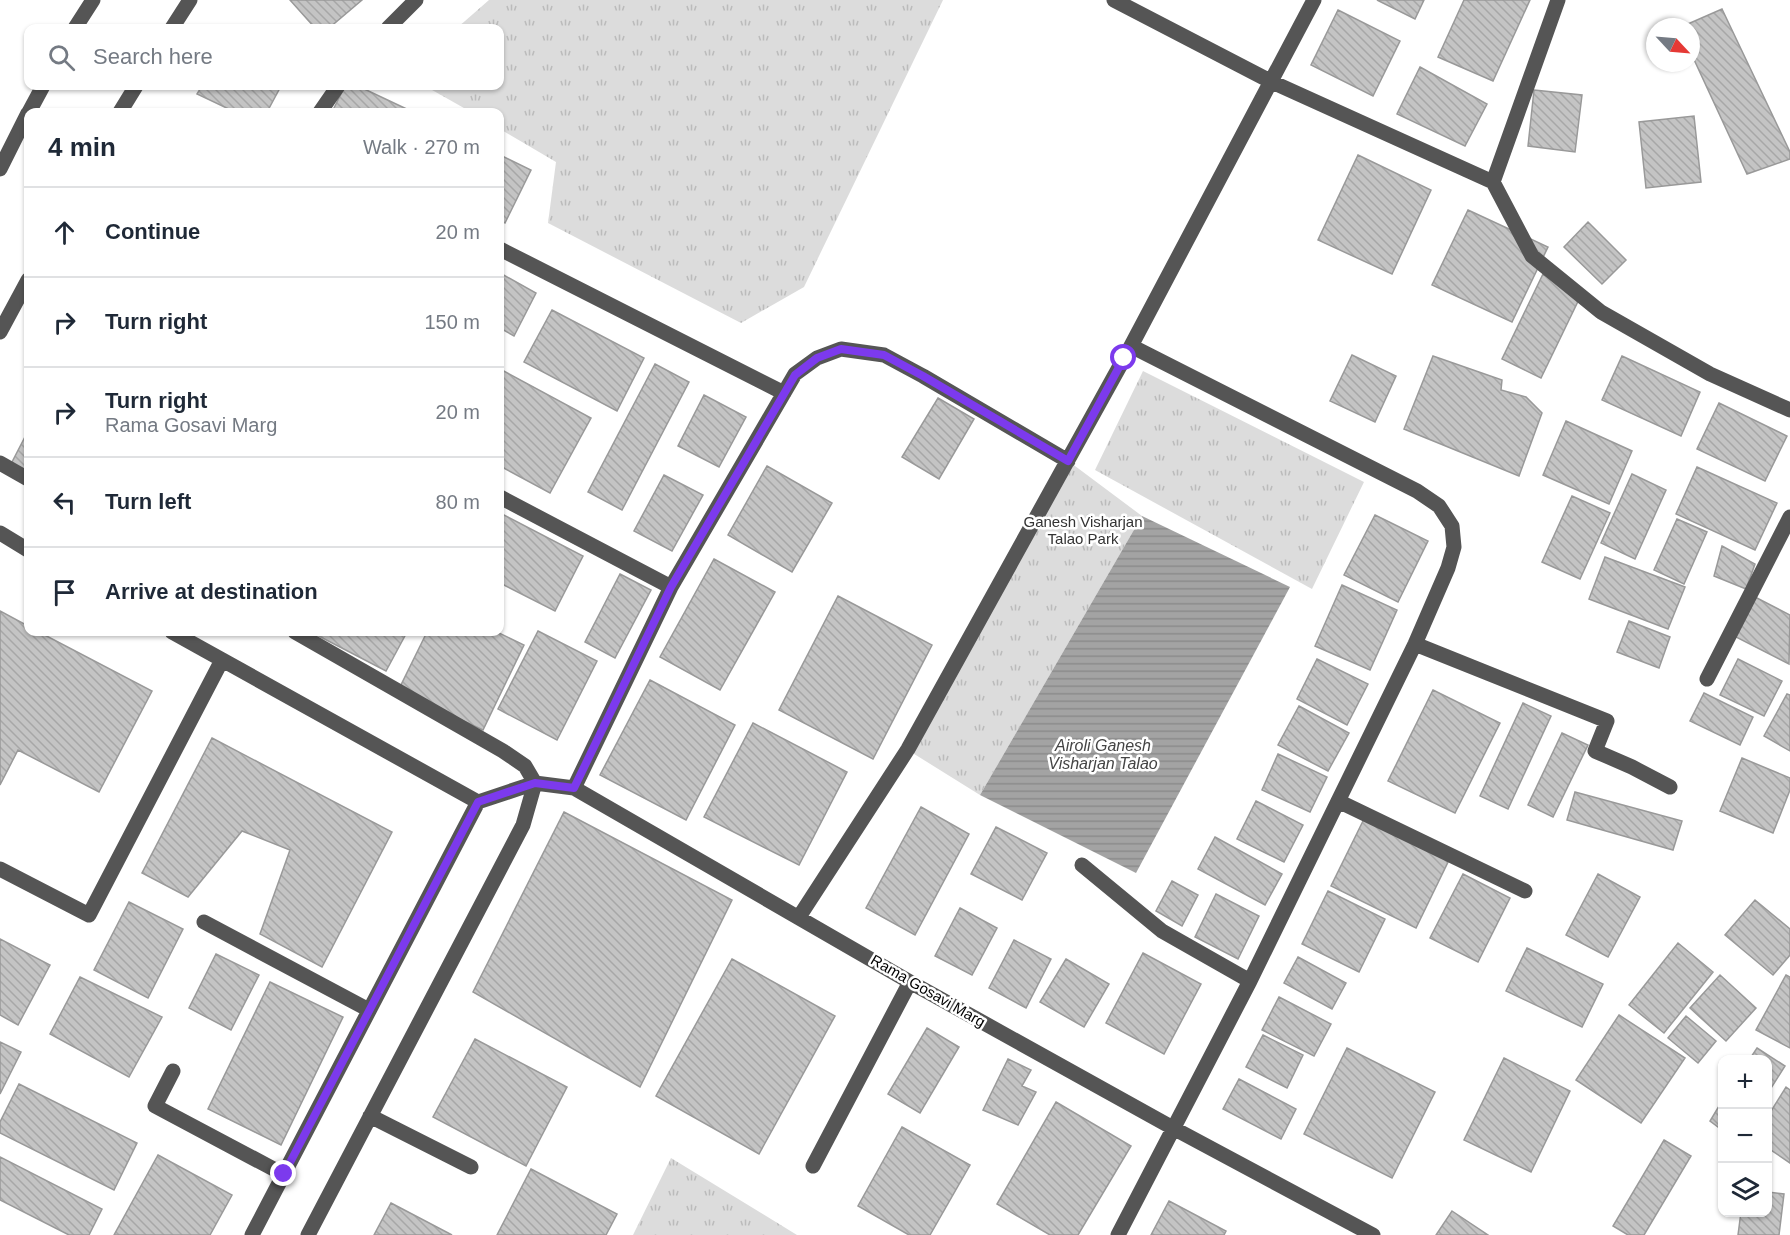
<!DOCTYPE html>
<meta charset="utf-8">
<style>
body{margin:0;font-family:Helvetica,sans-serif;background:#f2f2f3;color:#1f2937}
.controls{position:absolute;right:18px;bottom:18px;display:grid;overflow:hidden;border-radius:12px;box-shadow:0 2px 4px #0004}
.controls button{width:54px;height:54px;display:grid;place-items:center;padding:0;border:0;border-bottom:2px solid #e0e1e3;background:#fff;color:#1f2937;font:30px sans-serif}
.compass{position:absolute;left:1646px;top:18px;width:54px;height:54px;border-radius:50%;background:#fff;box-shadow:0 2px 4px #0004;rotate:116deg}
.stop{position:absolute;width:18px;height:18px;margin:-14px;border:4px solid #7c3aed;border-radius:50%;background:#fff}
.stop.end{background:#7c3aed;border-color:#fff;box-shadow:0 2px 6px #0008}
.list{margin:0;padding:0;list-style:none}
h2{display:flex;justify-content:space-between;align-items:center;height:78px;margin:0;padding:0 24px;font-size:26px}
h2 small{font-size:20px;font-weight:400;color:#747a83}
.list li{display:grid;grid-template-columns:39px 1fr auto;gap:18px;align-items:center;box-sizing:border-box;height:90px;padding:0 24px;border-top:2px solid #e0e1e3}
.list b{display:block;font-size:22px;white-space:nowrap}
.list p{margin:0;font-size:20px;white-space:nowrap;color:#747a83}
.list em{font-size:20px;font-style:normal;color:#747a83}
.icon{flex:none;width:33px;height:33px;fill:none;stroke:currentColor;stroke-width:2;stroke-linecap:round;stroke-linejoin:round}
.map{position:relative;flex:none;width:1790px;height:1235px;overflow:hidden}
.search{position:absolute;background:#fff;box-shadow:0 2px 4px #0004;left:24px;top:24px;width:480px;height:66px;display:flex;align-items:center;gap:15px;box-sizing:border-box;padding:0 21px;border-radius:12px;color:#747a83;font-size:22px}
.panel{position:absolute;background:#fff;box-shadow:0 2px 4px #0004;left:24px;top:108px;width:480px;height:528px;border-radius:12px}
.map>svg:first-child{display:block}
.park{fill:url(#park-tufts)}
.water{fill:url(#water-rules)}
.building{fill:url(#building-back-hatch);stroke:#999;stroke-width:1.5}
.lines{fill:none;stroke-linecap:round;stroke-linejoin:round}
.minor{stroke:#555;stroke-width:15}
.route{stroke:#7c3aed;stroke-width:8}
.labels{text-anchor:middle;stroke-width:5;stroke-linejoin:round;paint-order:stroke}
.park-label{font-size:15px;fill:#333;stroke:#fff}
.street-label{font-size:15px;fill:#000;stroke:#fff}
.water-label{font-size:16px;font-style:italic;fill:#444;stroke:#fff}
</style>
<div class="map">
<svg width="1790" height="1235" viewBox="0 0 1790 1235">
<defs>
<pattern id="park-tufts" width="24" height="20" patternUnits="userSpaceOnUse" patternTransform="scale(1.5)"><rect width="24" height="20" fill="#dcdcdc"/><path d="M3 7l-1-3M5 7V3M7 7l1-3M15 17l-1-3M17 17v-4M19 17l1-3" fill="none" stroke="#bbb"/></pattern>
<pattern id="water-rules" width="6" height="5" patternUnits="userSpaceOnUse" patternTransform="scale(1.5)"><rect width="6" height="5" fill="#a3a3a3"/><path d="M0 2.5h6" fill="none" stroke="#8b8b8b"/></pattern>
<pattern id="building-back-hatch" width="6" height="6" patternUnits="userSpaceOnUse" patternTransform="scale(1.5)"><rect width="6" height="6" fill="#c4c4c4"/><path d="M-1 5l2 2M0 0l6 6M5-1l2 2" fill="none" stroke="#a7a7a7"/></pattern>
</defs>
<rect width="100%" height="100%" fill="#fff"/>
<path class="park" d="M489,0H943L804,287L741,323L548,223L556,162L500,129V112H471L425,86H500V28H457Z
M1143,371L1364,482L1312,589L1095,470Z
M1071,463L1142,516L980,795L911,752Z
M671,1158L797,1235H633Z"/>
<path class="water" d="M1142,516L1290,587L1136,873L980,795Z"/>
<path class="building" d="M290,0H362L329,28H315Z
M1377,0H1424L1415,19Z
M1464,0H1530L1493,81L1438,57Z
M1722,9L1790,152V159L1747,174L1691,53V27H1681Z
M1338,10L1400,41L1373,96L1311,65Z
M1420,67L1487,104L1465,146L1397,114Z
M202,86H281L267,112H235L197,94Z
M345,86H358L413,112H332Z
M1534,90L1582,95L1575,152L1528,146Z
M1694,116L1701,182L1646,188L1639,122Z
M500,155L531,170L505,223L500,220Z
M1358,155L1431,190L1392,274L1318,240Z
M1468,210L1548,247L1512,322L1432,285Z
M1588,222L1626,260L1602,284L1564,247Z
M500,273L536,293L514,336L500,328Z
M1543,274L1582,293L1541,378L1502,359Z
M552,310L644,358L617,411L524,362Z
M1352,355L1396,376L1375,422L1330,401Z
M1433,356L1502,380L1501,390L1526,397L1542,413L1519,476L1404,429Z
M1622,356L1700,392L1681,436L1602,400Z
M655,364L689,382L622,510L588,492Z
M500,369L591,418L550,493L500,466Z
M704,395L746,417L719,467L678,446Z
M938,398L974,419L939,479L902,457Z
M1719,403L1787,436L1765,481L1697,449Z
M1566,421L1632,451L1609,504L1543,475Z
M28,431V473L11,464Z
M767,466L832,503L792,572L728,535Z
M1697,467L1777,503L1755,550L1676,514Z
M1632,474L1666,490L1635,559L1601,543Z
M664,475L703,495L672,551L634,531Z
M1572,496L1610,513L1580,579L1542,562Z
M500,513L583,556L555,611L500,583Z
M1375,515L1428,541L1398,602L1344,575Z
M1677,519L1707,532L1684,584L1654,570Z
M1722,546L1755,564L1746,589L1714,576Z
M1605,557L1685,587L1668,629L1589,599Z
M714,559L775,592L720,690L660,657Z
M620,574L651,590L615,658L585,642Z
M1342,585L1397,610L1370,670L1315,646Z
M838,596L932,645L873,759L779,710Z
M1755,597L1790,615L1789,664L1734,636Z
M0,611L28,626V632H39L152,691L99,792L18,750L0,785Z
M1629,621L1670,637L1659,668L1617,652Z
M538,631L597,661L557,740L498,709Z
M311,632H407L386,671Z
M427,632H497L524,645L483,730L398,691Z
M1317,659L1368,684L1347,725L1297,699Z
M1738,659L1782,681L1764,716L1720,695Z
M650,680L735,725L686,820L600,775Z
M1433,690L1500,723L1455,813L1388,781Z
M1704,693L1753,717L1740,745L1690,721Z
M1787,694L1790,695V751L1764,736Z
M1523,703L1551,716L1508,809L1480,796Z
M1299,706L1349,733L1328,771L1278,745Z
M753,723L847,772L799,865L704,817Z
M1562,733L1588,745L1553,817L1528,805Z
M212,738L392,832L322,967L260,934L290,850L242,831L188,897L142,873Z
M1278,754L1327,777L1310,812L1262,790Z
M1742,758L1790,778V790L1773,833L1720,811Z
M1575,792L1682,821L1673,850L1567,820Z
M1256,801L1303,825L1284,862L1237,839Z
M921,807L969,834L915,935L866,908Z
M564,812L732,900L640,1087L473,992Z
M1364,819L1449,860L1416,928L1331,886Z
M996,827L1047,853L1022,900L971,874Z
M1215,837L1282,874L1265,905L1198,869Z
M1463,874L1510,898L1478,962L1430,938Z
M1598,874L1640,897L1608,957L1566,935Z
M1172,881L1198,895L1182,926L1156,911Z
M1328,891L1385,919L1359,972L1302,944Z
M1216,894L1259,916L1238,959L1195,937Z
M1755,900L1790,929V955L1773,975L1725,935Z
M129,902L183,929L148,998L94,970Z
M960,908L997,928L972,975L935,956Z
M0,939L50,965L18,1025L0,1015Z
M1014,940L1051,959L1026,1008L989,988Z
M1678,943L1713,972L1664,1033L1629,1005Z
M1527,948L1603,984L1582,1027L1506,991Z
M1143,953L1201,984L1164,1054L1106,1023Z
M216,954L259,975L231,1030L189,1008Z
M1298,957L1346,983L1332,1009L1284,983Z
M732,959L835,1016L759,1154L656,1096Z
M1066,959L1109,984L1084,1027L1040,1002Z
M1720,975L1756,1008L1726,1041L1690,1008Z
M1786,975L1790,977V1048L1756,1030Z
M80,977L162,1017L129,1077L50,1034Z
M270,982L343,1017L281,1145L208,1109Z
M1279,997L1331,1024L1314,1056L1262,1030Z
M1619,1015L1685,1058L1641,1123L1576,1080Z
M1686,1016L1716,1041L1698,1063L1668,1038Z
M927,1028L959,1047L920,1113L888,1094Z
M1263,1035L1303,1055L1287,1088L1246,1067Z
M475,1039L567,1087L526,1166L433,1117Z
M0,1042L21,1052L0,1094Z
M1347,1048L1435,1092L1392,1178L1304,1134Z
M1757,1048L1785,1066L1768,1093V1060H1749Z
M1504,1058L1570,1091L1531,1172L1464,1140Z
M1008,1059L1031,1070L1022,1086L1036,1092L1018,1125L983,1110Z
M1239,1079L1296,1109L1281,1139L1223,1109Z
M19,1084L137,1143L114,1190L0,1133V1122Z
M1786,1087L1790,1090V1163L1768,1148V1116Z
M1722,1101V1130L1710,1121Z
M1056,1102L1131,1146L1078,1235H1050L997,1204Z
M902,1127L970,1165L930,1235H909L858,1206Z
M1664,1140L1691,1156L1644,1235H1628L1613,1226Z
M158,1155L232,1195L210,1235H114Z
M0,1157L102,1209L89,1235H69L0,1200Z
M531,1169L617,1214L606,1235H497Z
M1768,1192L1784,1194L1779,1235H1738L1741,1212H1768Z
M1169,1201L1226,1231L1224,1235H1151Z
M391,1203L452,1235H374Z
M1452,1211L1488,1235H1436Z"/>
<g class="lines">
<path class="minor" d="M1114,0L1272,82L1493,182L1532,256L1601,312L1710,374L1790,410
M75,28L93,0
M172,28L190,0
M388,28L416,0
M29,112L43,86
M120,112L136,86
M320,112L338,86
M0,169L28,113
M1493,182L1558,0
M500,249L784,393
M0,332L28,280
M0,463L28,479
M500,497L671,587
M0,533L28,550
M172,632L478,802
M295,632L503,751L525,766L535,783L523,825L308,1235
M1415,644L1607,721L1595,751L1632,767L1670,787
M1707,679L1790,517
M574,788L671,587L795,374L817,358L841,349L884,355L923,376L1068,461
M1338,801L1525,891
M478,802L535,783L574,788L910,982L1173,1128L1373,1235
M1082,865L1162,931L1250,981
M0,869L89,915L222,660
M799,917L908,749L1131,346L1314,0
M204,922L369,1010
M173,1071L155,1106L283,1174
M370,1116L471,1167
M813,1166L910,982
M252,1235L478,802
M1118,1235L1250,981L1415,644L1448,568L1454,547L1452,526L1439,506L1417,491L1131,346"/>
</g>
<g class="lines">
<path class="route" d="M284,1174L478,802L535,783L574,788L671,587L795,375L817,358L841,349L884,355L923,376L1068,461L1124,358"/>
</g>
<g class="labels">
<g class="park-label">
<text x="1083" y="527">Ganesh Visharjan<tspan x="1083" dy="17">Talao Park</tspan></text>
</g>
<g class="street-label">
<text transform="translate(928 991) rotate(30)" y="5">Rama Gosavi Marg</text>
</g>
<g class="water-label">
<text x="1103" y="751">Airoli Ganesh<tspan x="1103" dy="18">Visharjan Talao</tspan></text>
</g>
</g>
</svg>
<div class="controls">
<button>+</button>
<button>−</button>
<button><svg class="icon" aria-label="layers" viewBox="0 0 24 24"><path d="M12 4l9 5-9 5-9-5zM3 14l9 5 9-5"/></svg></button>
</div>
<svg class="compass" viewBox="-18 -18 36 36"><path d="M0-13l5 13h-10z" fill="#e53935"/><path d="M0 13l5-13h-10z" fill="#747a83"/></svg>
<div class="stop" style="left:1124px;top:358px"></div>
<div class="stop end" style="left:284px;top:1174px"></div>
<div class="search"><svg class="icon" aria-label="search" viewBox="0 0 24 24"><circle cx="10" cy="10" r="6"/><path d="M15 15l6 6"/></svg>Search here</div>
<section class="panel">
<h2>4 min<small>Walk · 270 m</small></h2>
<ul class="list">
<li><svg class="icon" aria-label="ahead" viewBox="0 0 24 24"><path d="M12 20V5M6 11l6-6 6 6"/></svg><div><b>Continue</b></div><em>20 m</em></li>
<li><svg class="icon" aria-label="right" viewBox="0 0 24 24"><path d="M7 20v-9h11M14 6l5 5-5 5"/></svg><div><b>Turn right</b></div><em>150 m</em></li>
<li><svg class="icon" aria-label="right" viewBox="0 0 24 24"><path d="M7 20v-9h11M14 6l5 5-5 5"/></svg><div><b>Turn right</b><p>Rama Gosavi Marg</p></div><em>20 m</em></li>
<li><svg class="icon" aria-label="left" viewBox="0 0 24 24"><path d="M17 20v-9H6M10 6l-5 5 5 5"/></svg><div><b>Turn left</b></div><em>80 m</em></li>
<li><svg class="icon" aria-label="arrive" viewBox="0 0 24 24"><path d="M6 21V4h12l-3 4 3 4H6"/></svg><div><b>Arrive at destination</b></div></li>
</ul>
</section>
</div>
